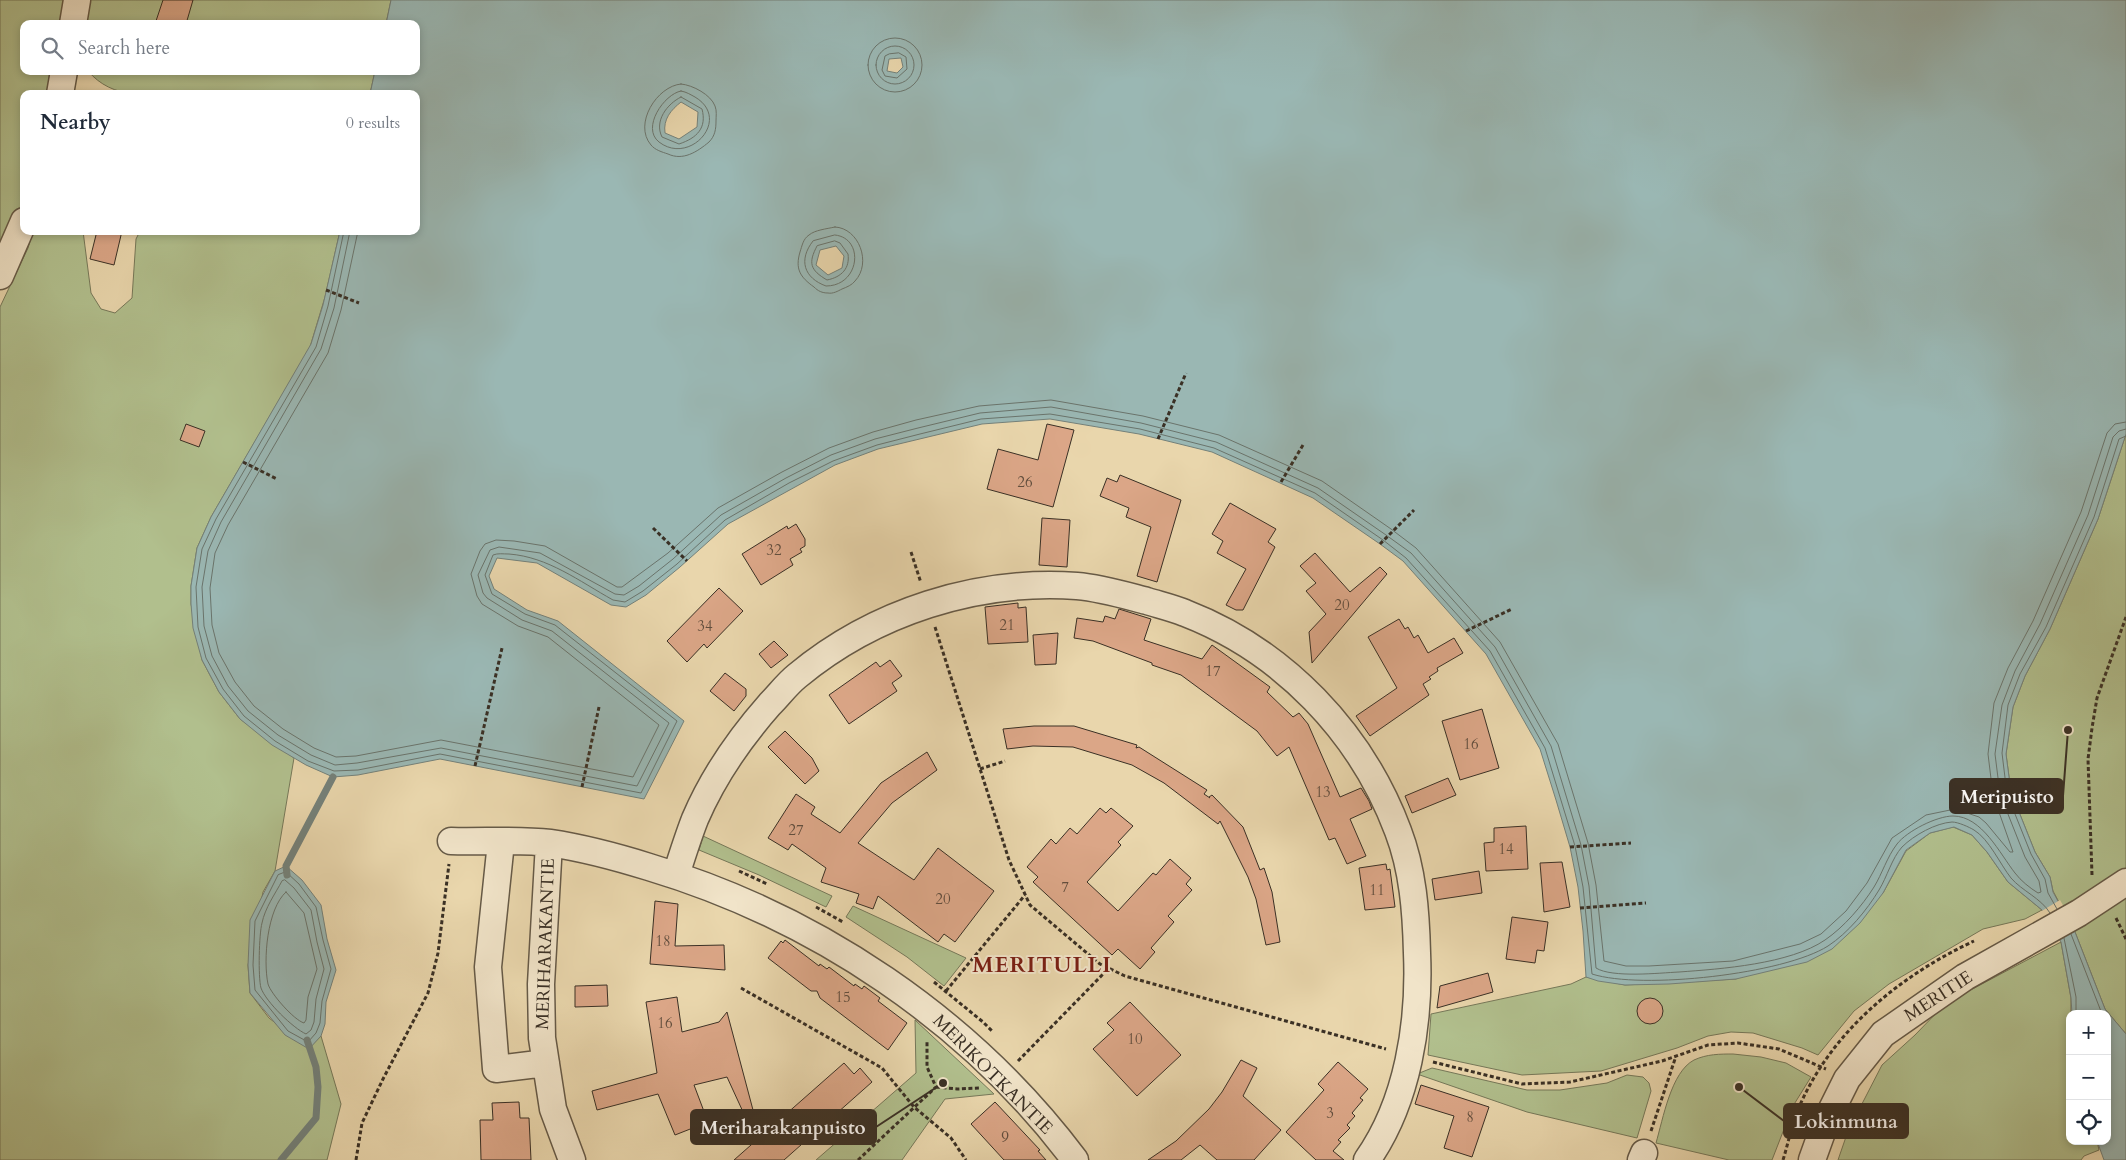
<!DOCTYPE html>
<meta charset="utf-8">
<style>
body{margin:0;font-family:Cardo,serif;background:#f2f2f3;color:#1f2937}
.controls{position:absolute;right:15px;bottom:15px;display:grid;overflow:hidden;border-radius:10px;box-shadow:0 2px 8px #0003}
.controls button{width:45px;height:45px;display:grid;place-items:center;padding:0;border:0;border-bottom:1px solid #e0e1e3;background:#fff;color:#1f2937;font:25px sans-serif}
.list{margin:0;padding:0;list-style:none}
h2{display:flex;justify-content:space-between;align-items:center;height:65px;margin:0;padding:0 20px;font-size:21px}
h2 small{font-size:16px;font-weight:400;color:#747a83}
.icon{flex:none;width:28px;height:28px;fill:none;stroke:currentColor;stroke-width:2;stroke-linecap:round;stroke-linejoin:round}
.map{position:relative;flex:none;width:2126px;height:1160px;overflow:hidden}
.search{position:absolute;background:#fff;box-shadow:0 2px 8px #0003;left:20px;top:20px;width:400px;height:55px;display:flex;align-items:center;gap:12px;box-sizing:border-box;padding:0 18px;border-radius:10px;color:#747a83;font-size:19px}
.panel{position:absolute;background:#fff;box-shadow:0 2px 8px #0003;left:20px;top:90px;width:400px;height:145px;border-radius:10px}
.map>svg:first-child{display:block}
.green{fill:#b1bf8d;stroke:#767859}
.water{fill:#9ab7b3;stroke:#74817a;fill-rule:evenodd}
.pier{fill:#e9d6ac}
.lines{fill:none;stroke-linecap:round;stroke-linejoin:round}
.shore{stroke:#6a746c;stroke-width:1}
.stream{stroke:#74817a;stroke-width:7}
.building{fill:#dba687;stroke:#3a3025}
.minor-casing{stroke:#665a47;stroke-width:29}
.path{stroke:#3a3025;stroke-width:3;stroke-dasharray:4 2.5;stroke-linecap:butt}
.minor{stroke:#f1e4c9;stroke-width:26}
.labels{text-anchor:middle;stroke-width:4;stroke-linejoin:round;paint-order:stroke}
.number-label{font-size:15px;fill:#624e3e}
.street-label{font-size:18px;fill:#3a3025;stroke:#f1e4c9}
.district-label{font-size:22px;font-weight:bold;letter-spacing:1px;fill:#7a1f14;stroke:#f1e4c9}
.leader{fill:none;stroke:#3a3025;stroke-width:2}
.callout-dot{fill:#3a3025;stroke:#f1e4c9;stroke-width:2}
.callout{fill:#3a3025;stroke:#3a3025;stroke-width:2}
.callout-label{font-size:19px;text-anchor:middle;font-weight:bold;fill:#fff}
</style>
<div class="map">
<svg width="2126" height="1160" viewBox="0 0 2126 1160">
<rect width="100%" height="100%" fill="#e9d6ac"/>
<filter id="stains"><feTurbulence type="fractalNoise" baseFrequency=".004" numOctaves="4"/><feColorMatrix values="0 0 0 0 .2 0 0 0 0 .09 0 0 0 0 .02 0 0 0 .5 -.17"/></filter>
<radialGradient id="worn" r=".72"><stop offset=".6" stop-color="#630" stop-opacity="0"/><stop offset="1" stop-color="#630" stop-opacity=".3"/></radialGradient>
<path class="green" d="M0,0H77L73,24H24V71H64L60,94H24V221L0,276Z
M90,0H391L386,24H86Z
M88,71H375L370,94H134C115,92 100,85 88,71Z
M33,231H83L91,293L101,309L115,313L132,298L136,239L140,231H340L325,297L310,347L211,517L197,548L191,586V604L202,660L219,692L240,719L294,758L275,871L263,892L248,965L250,993L269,1018L308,1048L321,1036L341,1104L327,1160H0V307L28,248Z
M2126,434V1034L2105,1009L2075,932L2053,891L2050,877L2035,852L2011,792L2006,754L2013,707L2025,676L2050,629L2098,519Z
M1953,827L1972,835L1987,852L2008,882L2042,910L2025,919L1983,929L1889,984L1854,1011L1818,1055L1802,1048L1753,1033L1731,1032L1708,1036L1677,1048L1601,1071L1522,1075L1428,1055L1431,1014L1571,984L1586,977L1625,985L1736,979L1883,893L1906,851L1930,833Z
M703,836L832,896L826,907L759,875L699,850Z
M853,906L966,958L944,986L907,957L846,917Z
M2061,942L2071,998L2070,1141H2097L2099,1150L2084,1156L2081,1160H1838L1848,1131L1882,1065L1915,1035L1946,1003Z
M915,1020L994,1094L945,1099L902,1160H816L916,1073Z
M1733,1054L1761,1057L1786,1063L1811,1077L1793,1106L1772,1160H1729L1656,1143C1663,1119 1671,1072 1694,1060C1707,1054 1720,1054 1733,1054Z
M1432,1068L1527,1090H1560L1607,1083L1627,1075L1643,1077L1649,1083L1651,1091L1637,1138L1527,1112L1417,1074Z"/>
<path class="water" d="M391,0H2126V434L2098,519L2050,629L2025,676L2013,707L2006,754L2011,792L2035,852L2050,877L2053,892L2075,932L2105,1009L2126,1034V1160H2104L2097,1141H2107V1014H2072L2071,998L2061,942L2042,910L2008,882L1987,852L1972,835L1954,827L1930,833L1906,850L1883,893L1860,923L1832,949L1807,962L1736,979L1669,984L1625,985L1598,981L1586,977L1583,931L1578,887L1570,847L1556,800L1540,749L1486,654L1403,561L1380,544L1313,498L1212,452L1139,434L1050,419L982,424L878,449L835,465L728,524L680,567L646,595L626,607L611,605L537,563L497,558L489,576L494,589L527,610L558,621L684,721L644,799L440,759L358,775L333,777L306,765L272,745L240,719L219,692L202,660L193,628L191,604V586L197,548L211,517L311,344L323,305L340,231H416V94H370L375,71H416V24H386ZM901,58L903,67L897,73L887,71L889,59ZM681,102L698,112L697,127L679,139L665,133C663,119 671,110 681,102ZM836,246L844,256L842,268L828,275L816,265L820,250Z
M286,866L302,880L321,905L327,939L336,970L326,1002L325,1024L321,1036L309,1049L285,1035L250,993L248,965L250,920L275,871Z"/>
<path class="pier" d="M2060,900L2076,928L2056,939L2040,912Z"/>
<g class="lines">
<path class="shore" d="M868 65a27 27 0 1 1 54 0a27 27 0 1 1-54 0Z
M876 65a19 19 0 1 1 38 0a19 19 0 1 1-38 0Z
M899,53L906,57L907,69L897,78L885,76L882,70L885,56L889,54Z
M681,84C693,85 711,95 715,106C717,111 716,116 716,121C716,129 715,136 709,142C697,152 683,161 668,154C662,152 655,150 651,145C633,124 657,86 681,84Z
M681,91C687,92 691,95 695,97C732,119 690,166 659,142C641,128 664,94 681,91Z
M681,97L702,109C707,128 697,138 679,144L662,137C654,121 667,104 681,97Z
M835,227C859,228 872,263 855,281C852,285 847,287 842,289C838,291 833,294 828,293C822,293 818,291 814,287C800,277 795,269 800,252C802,246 803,239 809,235C815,230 826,229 835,227Z
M344,231L328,306L316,347L216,519L202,549L196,587L198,627L206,658L223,689L244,716L275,741L308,761L334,771L358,770L440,754L641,793L677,721L555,625L525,614L492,594L485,575L493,555C498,553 503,554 509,554C548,557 579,581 613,600L625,602L643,591L677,564L725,520L789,483L833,461L877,445L920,434L981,419L1050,414L1140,429L1214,448L1315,493L1383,540L1406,558L1490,651L1545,748L1575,846L1583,887L1592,974C1642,990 1784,974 1828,946C1848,933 1867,910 1879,890C1887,877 1892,858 1902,847C1914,835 1936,823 1952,822C1958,822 1969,827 1974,830C1989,839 2000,864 2011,878C2022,891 2041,898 2050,913
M350,231L334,308L321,349L221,522L208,551L202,587L204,626L212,656L228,686L248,711L278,735L311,755L335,765L357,763L441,748L637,786L669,723L552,631L522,620L487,598L483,593L478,575L490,550L499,547L540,553L615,594L624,595L639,586L673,559L721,515L786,478L831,455L875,439L918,428L980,413L1051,407L1141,423L1216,442L1318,488L1386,535L1411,553L1495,647L1551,746L1581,845L1589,886L1596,968C1612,978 1659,973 1679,972C1721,969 1790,964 1825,940C1844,927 1862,906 1874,887C1882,874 1887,857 1897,844C1907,831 1937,816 1953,816C1982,816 2000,854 2015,873C2021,881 2030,888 2038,893L2041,892L2039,881L2025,857L2000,794L1995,754L2002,705L2015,671L2040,624L2088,515L2113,437L2119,431L2126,429
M358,231L341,310L328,353L228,525L215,553L210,588L212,625L219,653L235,682L254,706L283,729L314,748L336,757L356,756L441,740L633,777L659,725L548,637L518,626L482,604L477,596L471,574L480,551L485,544L496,540L514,541L545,546L617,587H622L668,553L718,508L782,472L829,448L873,432L916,420L979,406L1051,400L1143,416L1219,435L1322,481L1391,529L1416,548L1500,642L1558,744L1588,843L1596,885L1604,961L1626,966H1649L1733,961L1800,944L1821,934L1846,911L1867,883L1892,838L1926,815L1955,809L1979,817L1986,823L2010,852H2013L1993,795L1988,754L1994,703L2008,668L2033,621L2081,512L2107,433L2115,424L2126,422
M835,235C865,238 860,286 826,286C804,278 798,260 813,241Z
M835,241L840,243L848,254C850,268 842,277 827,280C810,270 808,263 817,246Z
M286,872L299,884L316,907L323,940L331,969L322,1001L320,1023L316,1033L308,1042L288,1031L255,990L253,965L255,921L278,875Z
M285,880L294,888L311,910L317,942L324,969L316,999L314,1022L311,1030L306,1034C293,1028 266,1002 261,988C258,977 259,934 262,923C265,908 275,894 282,881Z
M286,892L304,913L317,969L308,997L306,1020L304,1023C294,1020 271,994 268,984C263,960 267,909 286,892Z
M2057,909L2048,893L2045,879L2031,854L2007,794L2002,753L2008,705L2020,674L2046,627L2094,517L2119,439L2126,436
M2071,934L2102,1014
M2064,938L2076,997V1014"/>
<path class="stream" d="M287,875L286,866L333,777
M281,1160L316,1118L318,1087L316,1067L307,1040"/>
</g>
<path class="building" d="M163,0H193L186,24H155Z
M97,231H122L114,265L90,259Z
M186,424L205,431L199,447L180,440Z
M1047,424L1074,430L1053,507L987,489L998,449L1038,460Z
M1120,475L1181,500L1157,582L1137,576L1151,527L1126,517L1129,508L1100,496L1107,478L1117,482Z
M1230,503L1276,529L1268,542L1275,547L1243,610H1236L1226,605L1246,569L1217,553L1223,541L1212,534Z
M1042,518L1070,520L1067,567L1039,565Z
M796,524L805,539V546L800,549L802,552L790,559L793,565L761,585L742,554L787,526L788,529Z
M1315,553L1350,592L1380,567L1387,574L1312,663L1309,632L1326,614L1306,591L1316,583L1300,566Z
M719,588L743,611L707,648L704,644L687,662L667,641Z
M1018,603V608L1026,607L1028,642L988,644L985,607Z
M1119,609L1151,619L1144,640L1202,659L1212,645L1270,687L1267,692L1293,717L1299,713L1308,724L1340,797L1361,788L1369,801L1372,809L1350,819L1366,856L1347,864L1335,838L1329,840L1289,747L1277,756L1257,731L1181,675L1152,665V663L1093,641L1074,638L1077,618L1103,622L1105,616L1115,619Z
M1399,619L1405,629L1408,627L1414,638L1418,635L1428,653L1454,638L1463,653L1437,668L1438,671L1429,677L1431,679L1423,684L1429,695L1370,736L1356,716L1397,688L1368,637Z
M1058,633L1056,664L1035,665L1033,635Z
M774,641L788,655L771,668L759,654Z
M890,660L902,676L892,683L897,691L849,724L829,695L876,662L880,667Z
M725,673L746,689V696L734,711L710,691Z
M1482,709L1499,768L1460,780L1442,721Z
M1034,726H1074L1137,745L1136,748L1139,747L1207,790L1204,794L1210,798L1209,797L1212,795L1243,827L1260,870L1264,868L1272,892L1280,942L1266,945L1256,899L1248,877L1220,821L1218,824L1164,783L1132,765L1073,747L1033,746L1007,749L1003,729Z
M785,731L812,758L819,771L805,784L768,747Z
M927,752L937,770L892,803L858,843L914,880L938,848L994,891L955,942L944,934L938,942L878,896L873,909L856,903L859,894L821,882L826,868L792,844L788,850L768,838L796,794L815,807L811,814L840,833L881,783Z
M1448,778L1456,795L1412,813L1405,796Z
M1100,808L1106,813L1111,808L1133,826L1118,842L1121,845L1087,882L1118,911L1153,873L1156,875L1170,859L1191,878L1186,884L1192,890L1168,916L1174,922L1151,948L1155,952L1140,969L1118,949L1112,955L1033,882L1038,877L1027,867L1051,839L1056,844L1070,828L1077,834Z
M1526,826L1528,869L1486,871L1484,843L1494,842V828Z
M1562,862L1570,907L1544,912L1540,863Z
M1386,864L1387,870L1390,869L1395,907L1365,910L1359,868Z
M1479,871L1482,893L1435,900L1432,879Z
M655,901L678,904L675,946L724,945L725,970L650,964Z
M1512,917L1548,922L1544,951L1537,950L1535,963L1506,959Z
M785,940L819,966L820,964L827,969L829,967L854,986L855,984L862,989L864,986L880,998L878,1001L907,1023L888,1050L820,998L817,991H811L768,958L781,941L783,943Z
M1488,973L1493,992L1437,1008L1440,986Z
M607,985L608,1006L575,1007V986Z
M677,997L682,1032L719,1022L727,1012L753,1110L744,1114L727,1077L694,1085L708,1122L675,1135L658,1094L597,1110L592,1091L657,1073L646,1002Z
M1637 1011a13 13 0 1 1 26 0a13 13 0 1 1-26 0Z
M1130,1002L1181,1055L1137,1096L1093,1049L1114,1030L1107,1023Z
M1241,1060L1257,1068L1243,1096L1281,1130L1254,1160H1217L1200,1145L1181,1160H1148L1176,1141L1209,1109L1222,1092Z
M1338,1062L1368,1089L1360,1098L1363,1100L1352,1113L1355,1116L1347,1125L1350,1128L1338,1140L1341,1142L1333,1151L1344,1160H1316L1286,1132L1324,1090L1318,1084Z
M844,1063L854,1074L860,1068L872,1082L784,1160H734Z
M1421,1085L1489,1107L1472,1157L1444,1148L1454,1116L1415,1104Z
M519,1102L520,1118H529L531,1160H481L480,1120H493L492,1103Z
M995,1102L1040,1150L1038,1151L1046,1160H1004L971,1124Z"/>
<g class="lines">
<defs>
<path id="minor" d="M73,24L77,0
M60,94L64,71
M0,276L24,221
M451,841C483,842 519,839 550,843C583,848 617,857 649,867C816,917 970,1020 1075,1160
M501,842L488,967L496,1069L546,1063
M549,843L541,984L542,1038L553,1109L572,1160
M676,875C682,856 688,837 695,819C713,777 740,738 770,704C779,695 787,684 797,676C874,612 977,579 1077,586C1101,588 1124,595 1147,601C1160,605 1173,608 1185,613C1283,651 1361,732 1398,831C1413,870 1416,912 1417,953C1420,1023 1408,1102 1367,1160
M1641,1160L1644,1153
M1812,1160L1826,1121L1847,1079L1883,1034L1965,977L2079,913L2126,882"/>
</defs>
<use href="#minor" class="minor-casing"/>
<path class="path" d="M326,290L359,303
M1158,439L1186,373
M243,462L277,479
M1281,482L1303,445
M653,528L687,561
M1380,544L1414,510
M911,552L921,583
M935,627L1009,860L1030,905L1100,964L1125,976L1386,1049
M1466,631L1512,609
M475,766L502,648
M980,769L1005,761
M582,787L599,707
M1570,847L1631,843
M739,871L767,884
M2092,875L2088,759L2092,728L2097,698L2126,617
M816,907L843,922
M1580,908L1646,903
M2116,918L2126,939
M934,982L983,1022L992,1031
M741,988L882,1068L914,1107L951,1138L966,1160
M946,991L1025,895
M1018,1061L1109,968
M1433,1062L1522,1084L1570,1082L1662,1061L1708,1045L1738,1043L1779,1049L1826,1069
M936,1087L957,1089L979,1088
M1651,1131L1676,1056
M356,1160L362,1123L383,1079L428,993L438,953L449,864
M858,1160L936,1087L927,1067V1040
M1783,1160C1788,1144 1791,1128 1797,1112C1829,1033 1899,976 1974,941"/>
<use href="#minor" class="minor"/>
</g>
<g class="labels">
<g class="number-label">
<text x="1025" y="487">26</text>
<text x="774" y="555">32</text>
<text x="1342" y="610">20</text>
<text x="1007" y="630">21</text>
<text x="705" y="631">34</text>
<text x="1213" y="676">17</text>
<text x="1471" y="749">16</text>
<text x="1323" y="797">13</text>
<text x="796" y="835">27</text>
<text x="1506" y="854">14</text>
<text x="1065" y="892">7</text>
<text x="1377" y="895">11</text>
<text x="943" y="904">20</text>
<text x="663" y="946">18</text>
<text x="843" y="1002">15</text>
<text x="665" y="1028">16</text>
<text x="1135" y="1044">10</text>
<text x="1330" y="1118">3</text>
<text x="1470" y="1122">8</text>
<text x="1005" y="1142">9</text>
</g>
<g class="street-label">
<text transform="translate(545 944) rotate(-88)" y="6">MERIHARAKANTIE</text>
<text transform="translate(1938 996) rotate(-33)" y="6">MERITIE</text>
<text transform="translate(993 1074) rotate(45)" y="6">MERIKOTKANTIE</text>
</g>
<g class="district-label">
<text x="1042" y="972">MERITULLI</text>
</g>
</g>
<path class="leader" d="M2068 730L2063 796M1739 1087L1784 1121M943 1083L876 1127"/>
<g class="callout-dot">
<circle cx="2068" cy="730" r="5"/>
<circle cx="1739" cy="1087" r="5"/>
<circle cx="943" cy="1083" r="5"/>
</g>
<g class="callout">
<rect x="1950" y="779" width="113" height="34" rx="5"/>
<rect x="1784" y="1104" width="124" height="34" rx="5"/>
<rect x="691" y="1110" width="185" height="34" rx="5"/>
</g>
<g class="callout-label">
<text x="2007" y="803">Meripuisto</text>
<text x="1846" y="1128">Lokinmuna</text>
<text x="783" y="1134">Meriharakanpuisto</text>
</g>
<rect width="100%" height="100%" filter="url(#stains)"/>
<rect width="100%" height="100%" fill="url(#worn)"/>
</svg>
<div class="controls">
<button>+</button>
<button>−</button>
<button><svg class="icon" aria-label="locate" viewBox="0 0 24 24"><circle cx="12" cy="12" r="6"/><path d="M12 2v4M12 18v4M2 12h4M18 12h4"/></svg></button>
</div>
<div class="search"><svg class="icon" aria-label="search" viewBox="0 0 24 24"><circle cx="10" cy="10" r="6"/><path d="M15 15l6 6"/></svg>Search here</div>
<section class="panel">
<h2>Nearby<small>0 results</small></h2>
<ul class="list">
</ul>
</section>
</div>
